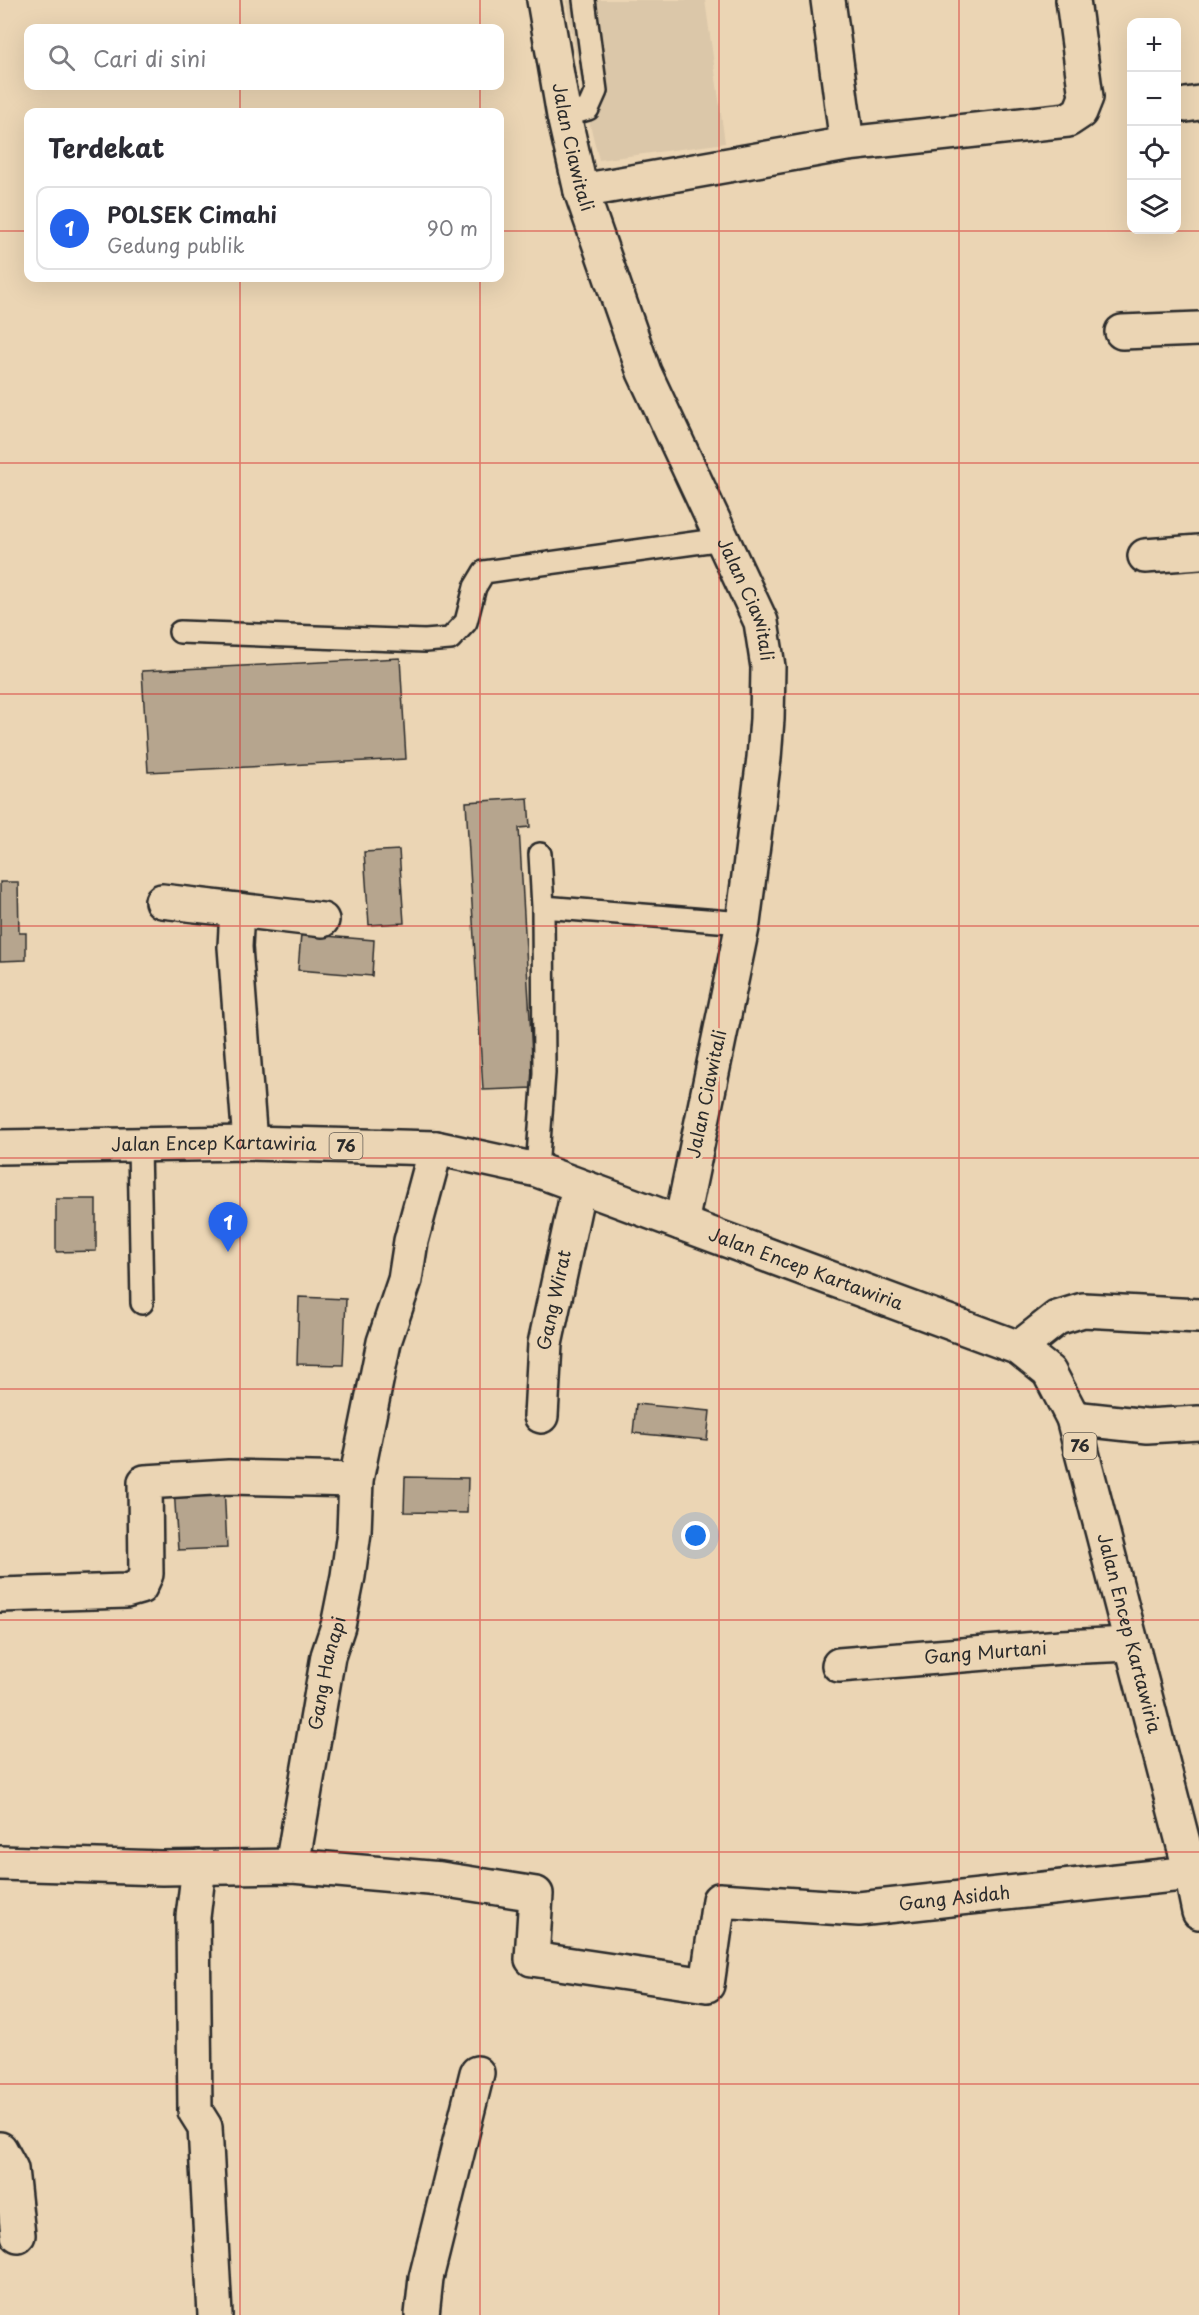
<!DOCTYPE html>
<html lang="id">
<meta charset="utf-8">
<style>
body{margin:0;font-family:"Playpen Sans",sans-serif;background:#f7f7f7;color:#2b2b33}
.controls{position:absolute;right:18px;top:18px;display:grid;overflow:hidden;border-radius:12px;box-shadow:0 6px 24px #0002}
.controls button{width:54px;height:54px;display:grid;place-items:center;padding:0;border:0;border-bottom:2px solid #e1e1e2;background:#fff;color:#2b2b33;font:30px sans-serif}
.you{position:absolute;left:696px;top:1536px;width:21px;height:21px;margin:-15px;border:4px solid #fff;border-radius:50%;background:#1a73e8;box-shadow:0 0 0 9px #1a73e833}
.badge{display:grid;place-items:center;width:39px;height:39px;border-radius:50%;background:#2563eb;color:#fff;font-size:20px;font-weight:700}
.pin{position:absolute;translate:-50% -50px;filter:drop-shadow(0 2px 3px #0008)}
.pin::after{content:'';position:absolute;top:32px;width:21px;height:18px;background:inherit;clip-path:polygon(0 0,100% 0,50% 100%)}
.list{margin:0;padding:0;list-style:none}
h2{display:flex;justify-content:space-between;align-items:center;height:78px;margin:0;padding:0 24px;font-size:26px}
h2 small{font-size:20px;font-weight:400;color:#7c7c81}
.list li{display:grid;grid-template-columns:39px 1fr auto;gap:18px;align-items:center;box-sizing:border-box;height:84px;margin:0 12px 12px;padding:0 12px;border:2px solid #e1e1e2;border-radius:12px}
.list b{display:block;font-size:22px;white-space:nowrap}
.list p{margin:0;font-size:20px;white-space:nowrap;color:#7c7c81}
.list em{font-size:20px;font-style:normal;color:#7c7c81}
.icon{flex:none;width:33px;height:33px;fill:none;stroke:currentColor;stroke-width:2;stroke-linecap:round;stroke-linejoin:round}
.map{position:relative;flex:none;width:1199px;height:2315px;overflow:hidden}
.search{position:absolute;background:#fff;box-shadow:0 6px 24px #0002;left:24px;top:24px;width:480px;height:66px;display:flex;align-items:center;gap:15px;box-sizing:border-box;padding:0 21px;border-radius:12px;color:#7c7c81;font-size:22px}
.panel{position:absolute;background:#fff;box-shadow:0 6px 24px #0002;left:24px;top:108px;width:480px;height:174px;border-radius:12px}
.map>svg:first-child{display:block}
.built{fill:#dbc7a9}
.building{fill:#b6a58e;stroke:#2b2b2b;stroke-width:1.5}
.lines{fill:none;stroke-linecap:round;stroke-linejoin:round}
.service-casing{stroke:#2b2b2b;stroke-width:26}
.minor-casing{stroke:#2b2b2b;stroke-width:38}
.secondary-casing{stroke:#2b2b2b;stroke-width:38}
.primary-casing{stroke:#2b2b2b;stroke-width:38}
.service{stroke:#ebd5b4;stroke-width:21}
.minor{stroke:#ebd5b4;stroke-width:33}
.secondary{stroke:#ebd5b4;stroke-width:33}
.primary{stroke:#ebd5b4;stroke-width:33}
.grid{fill:none;stroke:#d62828;stroke-width:1.5;stroke-opacity:0.55}
.labels{text-anchor:middle;stroke-width:6;stroke-linejoin:round;paint-order:stroke}
.shield{fill:#ebd5b4;stroke:#655e54;stroke-width:1.5}
.shield-label{font-size:16px;font-weight:bold;fill:#2b2b2b}
.street-label{font-size:18px;fill:#2b2b2b;stroke:#ebd5b4}
</style>
<div class="map">
<svg width="1199" height="2315" viewBox="0 0 1199 2315">
<rect width="100%" height="100%" fill="#ebd5b4"/>
<filter id="ink" filterUnits="userSpaceOnUse"><feTurbulence type="fractalNoise" baseFrequency=".0167" numOctaves="2"/><feDisplacementMap in="SourceGraphic" scale="12" xChannelSelector="R" yChannelSelector="G"/><feConvolveMatrix kernelMatrix="1 2 1 2 8 2 1 2 1" color-interpolation-filters="sRGB"/></filter>
<g filter="url(#ink)">
<path class="built" d="M566,0H705L725,143L599,160L587,113Z"/>
<path class="building" d="M400,658L406,759L148,772L142,671Z
M528,798L530,827L519,828L534,1088L483,1090L466,802Z
M399,850L404,923L369,925L364,852Z
M0,882H18L19,933H26V960L0,961Z
M301,934L374,940L372,976L298,970Z
M56,1199H96V1251L56,1252Z
M299,1297L346,1299L343,1365L297,1364Z
M636,1404L710,1411L707,1440L633,1433Z
M405,1477L468,1478L467,1513L404,1512Z
M224,1485L227,1548L178,1550L174,1488Z"/>
<g class="lines">
<defs>
<path id="service" d="M564,116L588,109L596,91L584,0
M180,632L425,641L450,639L466,622L475,587L484,572L723,539
M543,907L743,923
M139,1145L142,1303
M537,1170L544,1073L543,907L540,854"/>
<g id="minor">
<path d="M828,0L847,144"/>
<path d="M1186,105L1199,103"/>
<path d="M581,191L847,144L1068,120L1080,112L1086,97L1073,0"/>
<path d="M1122,332L1199,329"/>
<path d="M1145,556L1199,552"/>
<path d="M162,901L322,920"/>
<path d="M237,910L235,947L250,1143"/>
<path d="M1019,1348L1057,1318L1083,1310L1199,1316"/>
<path id="s1" d="M541,1416L545,1344L579,1186"/>
<path d="M1073,1418L1147,1426L1199,1423"/>
<path d="M0,1595L126,1591L140,1587L146,1574L145,1482L229,1477L356,1480"/>
<path id="s2" d="M839,1665L1061,1647L1131,1644"/>
<path id="s3" d="M0,1863L162,1868L292,1866L441,1879L536,1894L532,1959L707,1985L719,1900L859,1909L1191,1873"/>
<path id="s4" d="M292,1866L328,1656L338,1626L348,1576L354,1532L356,1480L384,1342L405,1280L411,1241L436,1148"/>
<path d="M199,1867L193,1917L195,2111L205,2127L215,2315"/>
<path d="M0,2149L11,2169L18,2235"/>
<path d="M422,2315L426,2278L477,2073"/>
</g>
<g id="secondary">
<path id="s5" d="M544,0L564,116L581,191L644,372L761,622L768,667L767,719L764,758L743,923L681,1223"/>
</g>
<g id="primary">
<path id="s6" d="M0,1147L250,1143L436,1148L537,1170L1019,1348L1049,1372L1073,1418L1191,1873L1199,1912"/>
</g>
</defs>
<use href="#service" class="service-casing"/>
<use href="#minor" class="minor-casing"/>
<use href="#secondary" class="secondary-casing"/>
<use href="#primary" class="primary-casing"/>
<use href="#service" class="service"/>
<use href="#minor" class="minor"/>
<use href="#secondary" class="secondary"/>
<use href="#primary" class="primary"/>
</g>
</g>
<path class="grid" d="M240,0V28M480,0V28M719,0V2315M959,0V2315M240,86V112M480,86V112M0,231H28M500,231H1199M240,278V2315M480,278V2315M0,463H1199M0,694H1199M0,926H1199M0,1158H1199M0,1389H1199M0,1620H1199M0,1852H1199M0,2084H1199"/>
<g class="labels">
<g class="shield">
<rect x="329.5" y="1133" width="33" height="26" rx="4.5"/>
<rect x="1063.5" y="1433" width="33" height="26" rx="4.5"/>
</g>
<g class="shield-label">
<text x="346" y="1152">76</text>
<text x="1080" y="1452">76</text>
</g>
<g class="street-label">
<text dy="6" stroke="none"><textPath href="#s5" startOffset="150">Jalan Ciawitali</textPath></text>
<text dy="6" stroke="none"><textPath href="#s5" startOffset="636">Jalan Ciawitali</textPath></text>
<text transform="translate(707 1094) rotate(-78)" y="6">Jalan Ciawitali</text>
<text dy="6" stroke="none"><textPath href="#s6" startOffset="214">Jalan Encep Kartawiria</textPath></text>
<text dy="6" stroke="none"><textPath href="#s6" startOffset="826">Jalan Encep Kartawiria</textPath></text>
<text dy="6" stroke="none"><textPath href="#s1" startOffset="117">Gang Wirat</textPath></text>
<text dy="6" stroke="none"><textPath href="#s6" startOffset="1366">Jalan Encep Kartawiria</textPath></text>
<text dy="6" stroke="none"><textPath href="#s2" startOffset="147">Gang Murtani</textPath></text>
<text dy="6" stroke="none"><textPath href="#s4" startOffset="196">Gang Hanapi</textPath></text>
<text dy="6" stroke="none"><textPath href="#s3" startOffset="1102">Gang Asidah</textPath></text>
</g>
</g>
</svg>
<div class="controls">
<button>+</button>
<button>−</button>
<button><svg class="icon" aria-label="locate" viewBox="0 0 24 24"><circle cx="12" cy="12" r="6"/><path d="M12 2v4M12 18v4M2 12h4M18 12h4"/></svg></button>
<button><svg class="icon" aria-label="layers" viewBox="0 0 24 24"><path d="M12 4l9 5-9 5-9-5zM3 14l9 5 9-5"/></svg></button>
</div>
<div class="you"></div>
<div class="pin badge" style="left:228px;top:1252px">1</div>
<div class="search"><svg class="icon" aria-label="search" viewBox="0 0 24 24"><circle cx="10" cy="10" r="6"/><path d="M15 15l6 6"/></svg>Cari di sini</div>
<section class="panel">
<h2>Terdekat<small></small></h2>
<ul class="list">
<li><span class="badge">1</span><div><b>POLSEK Cimahi</b><p>Gedung publik</p></div><em>90 m</em></li>
</ul>
</section>
</div>
